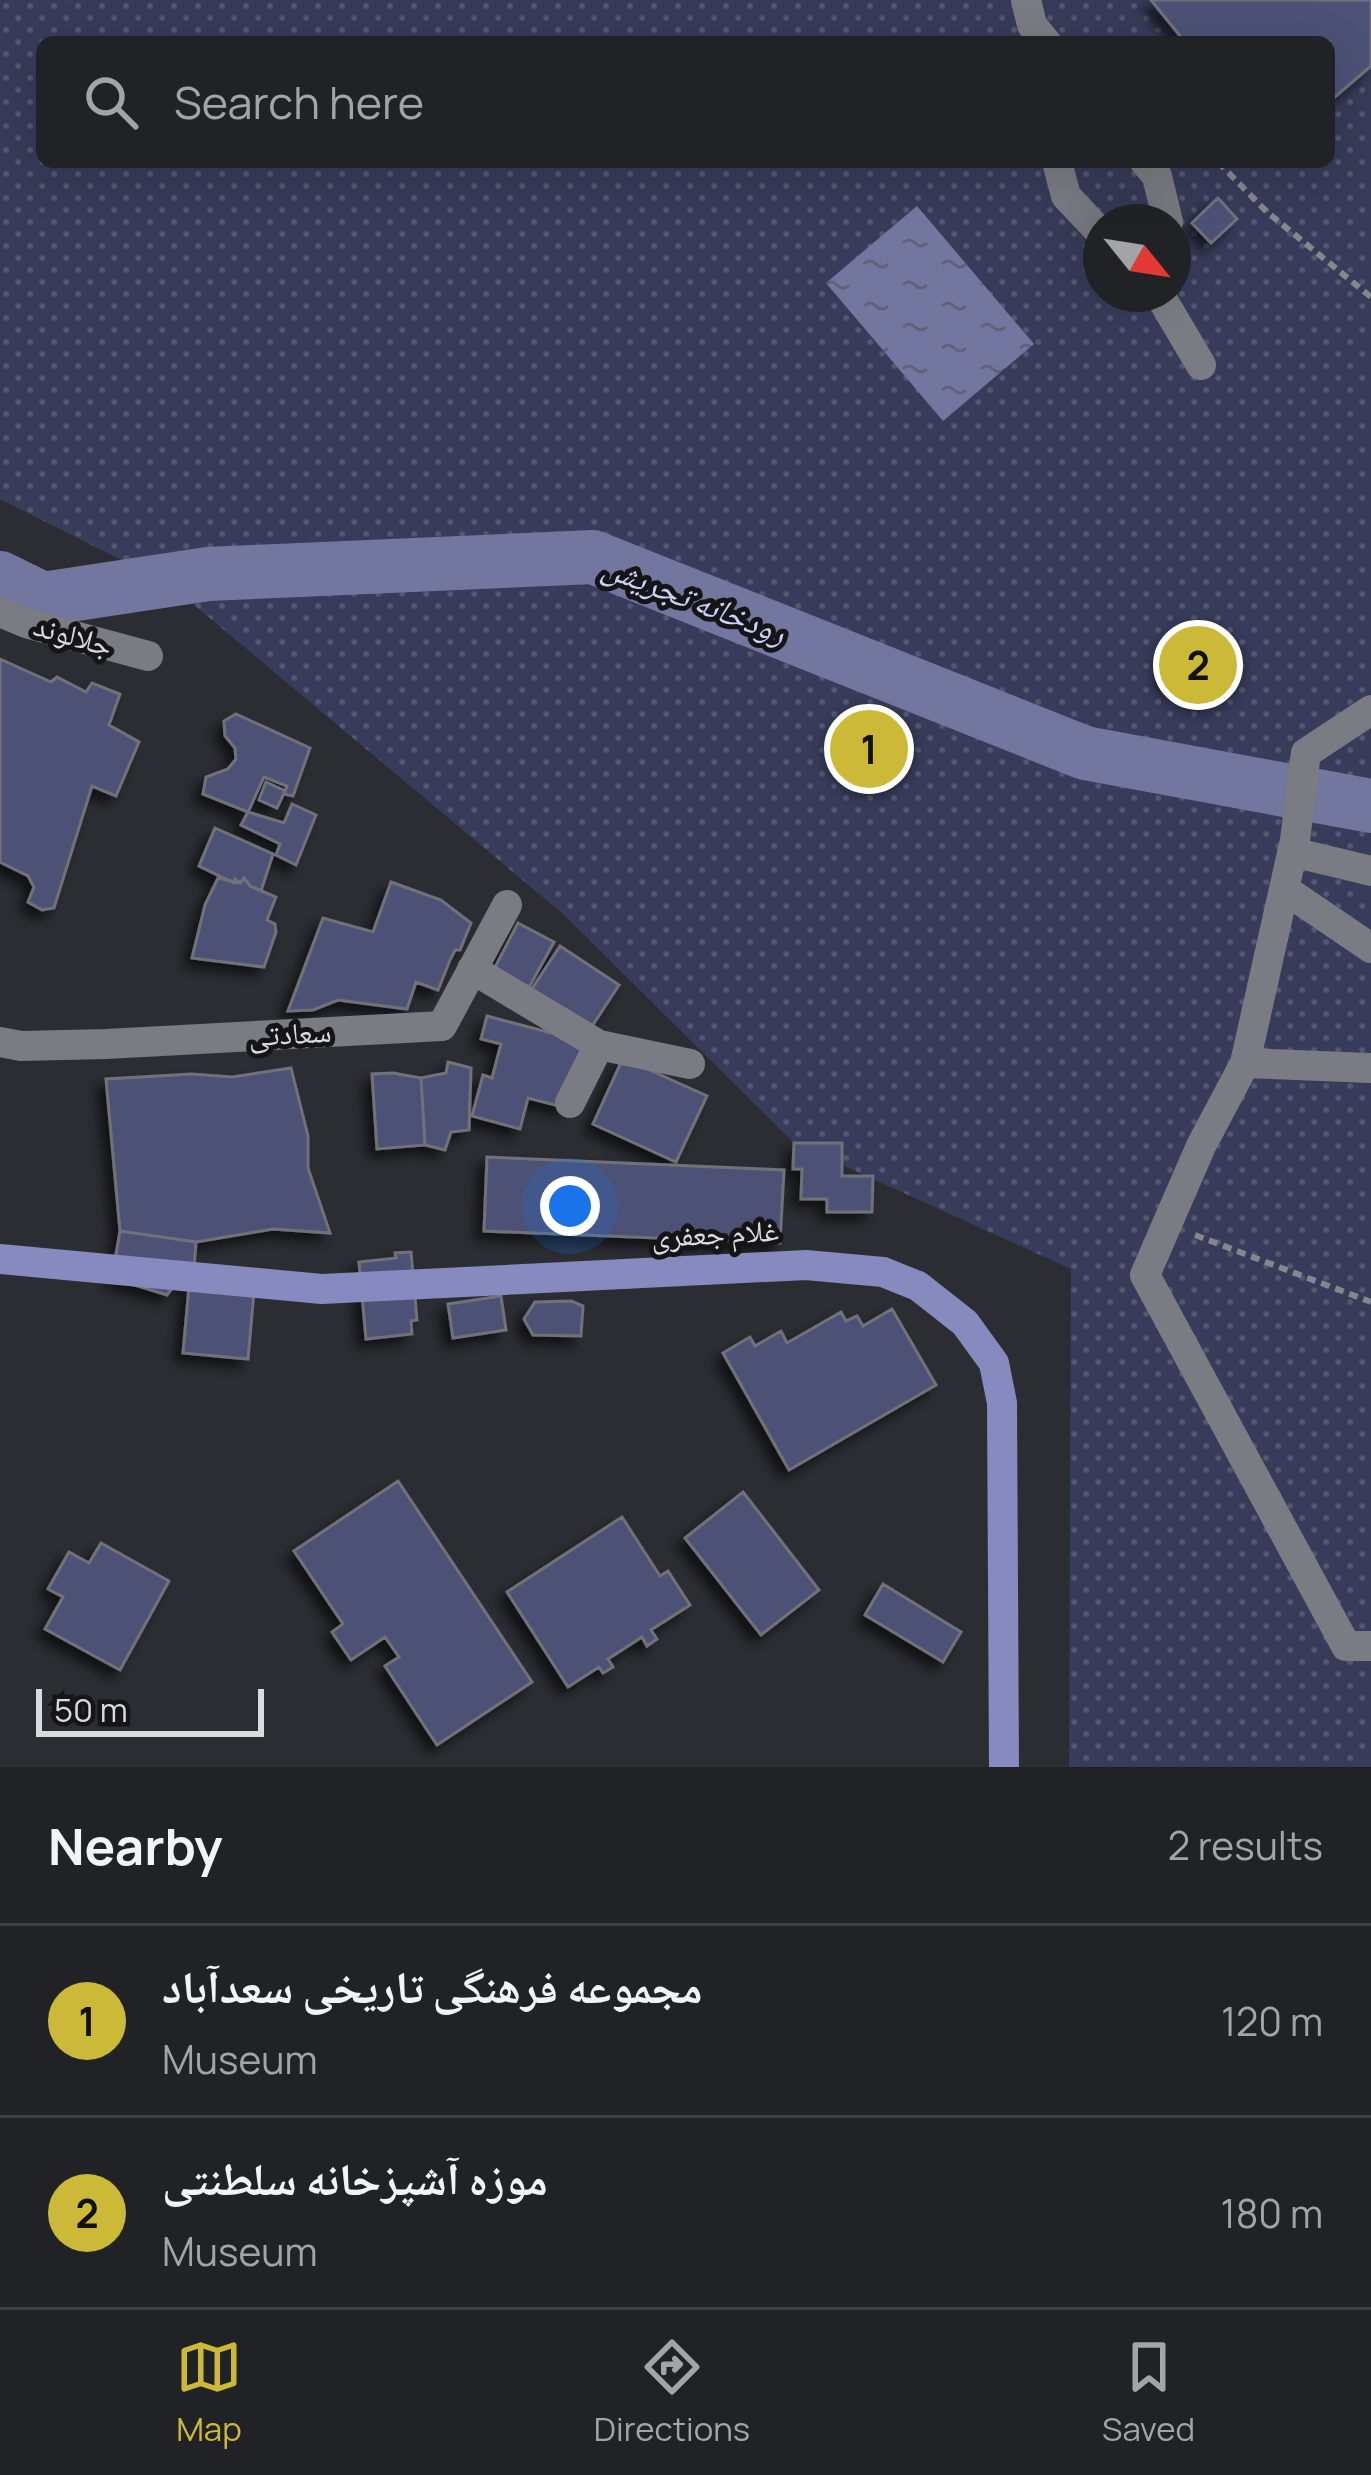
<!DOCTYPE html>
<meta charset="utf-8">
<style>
body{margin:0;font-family:Manrope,"Noto Naskh Arabic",sans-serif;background:#2d2f32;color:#f1f3f6}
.compass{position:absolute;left:1083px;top:204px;width:108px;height:108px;border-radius:50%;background:#212226;box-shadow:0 12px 48px #0002;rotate:120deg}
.scale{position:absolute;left:36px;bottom:30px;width:228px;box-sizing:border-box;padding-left:12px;border:6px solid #dadbdf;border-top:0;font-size:33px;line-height:42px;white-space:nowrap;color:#dadbdf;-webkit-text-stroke:9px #151518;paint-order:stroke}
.you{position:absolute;left:570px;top:1206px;width:42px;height:42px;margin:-30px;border:9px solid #fff;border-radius:50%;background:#1a73e8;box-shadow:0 0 0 18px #1a73e833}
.badge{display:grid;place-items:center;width:78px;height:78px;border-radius:50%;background:#cdb938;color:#111;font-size:39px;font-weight:700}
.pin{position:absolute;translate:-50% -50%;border:6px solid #fff;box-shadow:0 3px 12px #0006}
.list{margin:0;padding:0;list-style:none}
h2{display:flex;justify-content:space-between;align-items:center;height:156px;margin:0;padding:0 48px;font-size:51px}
h2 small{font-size:39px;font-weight:400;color:#a2a4a7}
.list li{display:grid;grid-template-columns:78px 1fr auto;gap:36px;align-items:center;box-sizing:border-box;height:192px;padding:0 48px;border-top:3px solid #3e3f43}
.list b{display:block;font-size:45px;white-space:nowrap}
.list p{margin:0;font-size:39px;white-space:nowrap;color:#a2a4a7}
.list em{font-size:39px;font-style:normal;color:#a2a4a7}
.icon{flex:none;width:66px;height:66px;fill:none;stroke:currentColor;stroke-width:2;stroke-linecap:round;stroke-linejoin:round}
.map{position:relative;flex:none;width:1371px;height:1767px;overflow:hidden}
.search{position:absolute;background:#212226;box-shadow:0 12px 48px #0002;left:36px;right:36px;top:36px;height:132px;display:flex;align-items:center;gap:30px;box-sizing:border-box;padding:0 42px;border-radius:18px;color:#a2a4a7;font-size:45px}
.sheet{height:540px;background:#212226}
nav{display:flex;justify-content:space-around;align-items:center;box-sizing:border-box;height:168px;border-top:3px solid #3e3f43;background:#212226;font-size:33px;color:#a2a4a7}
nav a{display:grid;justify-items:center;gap:6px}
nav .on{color:#cdb938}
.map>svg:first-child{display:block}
.park{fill:url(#park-dots);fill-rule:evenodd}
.water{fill:url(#water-ripples)}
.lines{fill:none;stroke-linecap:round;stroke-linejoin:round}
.river{stroke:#73779f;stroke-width:54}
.building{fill:#4e5176;stroke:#717279;stroke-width:3;filter:url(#shadow)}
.path{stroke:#86878c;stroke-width:6;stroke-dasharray:9 6;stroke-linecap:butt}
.minor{stroke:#7b7c83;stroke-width:30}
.major{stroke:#878abe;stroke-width:30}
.labels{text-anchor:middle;stroke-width:10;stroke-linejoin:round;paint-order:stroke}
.street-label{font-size:30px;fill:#dadbdf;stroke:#151518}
.water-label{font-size:33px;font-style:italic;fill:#cbd0f7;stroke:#151518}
</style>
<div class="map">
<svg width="1371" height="1767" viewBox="0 0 1371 1767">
<defs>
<pattern id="park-dots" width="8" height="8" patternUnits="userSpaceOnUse" patternTransform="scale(3)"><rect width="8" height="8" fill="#383b59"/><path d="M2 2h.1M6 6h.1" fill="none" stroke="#545770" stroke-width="1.8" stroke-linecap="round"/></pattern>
<pattern id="water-ripples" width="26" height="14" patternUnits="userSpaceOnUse" patternTransform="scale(3)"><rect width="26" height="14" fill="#73779f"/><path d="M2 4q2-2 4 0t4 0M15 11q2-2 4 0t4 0" fill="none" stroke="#5f627a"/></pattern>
<filter id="shadow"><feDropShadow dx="-8" dy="8" stdDeviation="6" flood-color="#0009"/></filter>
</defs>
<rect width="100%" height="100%" fill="#2c2d33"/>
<path class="park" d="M0,0H1371V1767H1069L1071,1269L794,1143L563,914L169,584L0,499ZM42,42H1329V162H42ZM1101,222H1173V294H1101Z"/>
<path class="water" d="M917,206L1034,344L943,421L826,283Z"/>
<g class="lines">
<path class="river" d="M0,578L43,599L208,574L593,557L1085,753L1371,806"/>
</g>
<path class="building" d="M1151,0H1371V66L1329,102V42H1185Z
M1218,198L1237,219L1211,243L1192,223Z
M1189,631L1230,651L1206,698L1166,678Z
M0,659L51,682L57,677L86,692L92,683L120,694L109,725L139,742L116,796L92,786L54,908L42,910L28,902L34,887L28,876L0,862Z
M236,714L310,748L293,796L284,794L287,786L264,777L248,812L203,794L206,777L228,769L236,759L235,748L225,736L224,721Z
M266,782L285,791L277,808L259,800Z
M292,804L316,815L296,865L276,855L280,844L241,825L248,812L284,823Z
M215,828L273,854L261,891L250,886L244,878L240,883L235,879L234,883L199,866Z
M218,878L240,883L244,878L250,886L276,897L267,920L275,924L276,932L264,967L192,958L205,905Z
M391,882L441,900L471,923L460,950H455L450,960L438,990L416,982L407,1009L338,1000L313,1010L288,1011L323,918L373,932Z
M518,923L554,942L527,991L492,973Z
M560,946L619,985L587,1034L528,995Z
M487,1016L585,1042L567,1108L528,1098L520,1129L472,1116L483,1075L492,1078L501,1044L481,1039Z
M623,1058L707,1096L676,1162L593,1124Z
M448,1062L471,1068L469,1130L451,1132L445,1150L425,1145L421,1078L446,1073Z
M291,1068L308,1136V1168L330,1233L273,1229L196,1242L120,1231L106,1079L192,1074L232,1077Z
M393,1073L421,1078L425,1145L377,1149L372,1074Z
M794,1143H842V1176H873L872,1212H827V1199H801L802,1169H793Z
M487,1157L784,1170L780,1243L484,1231Z
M120,1231L196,1242L193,1283H176L167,1295L112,1278Z
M411,1252L417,1320L411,1321L412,1334L366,1339L359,1262L396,1258L395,1253Z
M189,1287L254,1292L248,1359L183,1353Z
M501,1296L506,1330L453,1338L448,1304Z
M571,1301L583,1306L581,1336L533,1335L524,1319L535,1302Z
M892,1309L936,1385L789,1470L723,1353L750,1337L755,1346L781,1331L787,1343L841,1312L846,1321L857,1316L863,1326Z
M398,1481L532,1682L437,1745L385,1666L399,1657L385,1637L351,1660L332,1632L343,1624L294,1551Z
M743,1492L819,1590L761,1635L685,1538Z
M622,1517L660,1576L668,1571L690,1605L651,1630L657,1639L647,1646L642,1637L608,1659L613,1667L603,1673L599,1667L568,1687L507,1592Z
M101,1543L169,1581L120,1670L45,1629L63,1597L48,1589L69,1552L89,1563Z
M883,1584L961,1632L943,1662L865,1615Z"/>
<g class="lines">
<path class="path" d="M1218,162L1267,212L1371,297
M1195,1235L1371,1302"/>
<path class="minor" d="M1026,0L1032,25L1046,42
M1057,162L1066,196L1101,233
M1145,162L1157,176L1168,222
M1159,294L1201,365
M0,612L26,623L148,656
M1371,710L1306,753L1295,840L1245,1063L1201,1146L1145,1275L1346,1646H1371
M1292,852L1371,871
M1284,889L1371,948
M472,969L599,1045L690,1064
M0,1042L21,1046L106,1044L442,1026L507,905
M1245,1063L1371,1068
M570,1103L599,1045"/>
<path class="major" d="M0,1259L322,1289L806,1265L883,1272L918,1286L965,1323L994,1363L1002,1403L1004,1767"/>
</g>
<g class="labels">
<g class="street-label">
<text transform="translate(73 636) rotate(16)" y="10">جلالوند</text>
<text transform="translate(290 1034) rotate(-3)" y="10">سعادتی</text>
<text transform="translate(715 1234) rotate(-3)" y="10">غلام جعفری</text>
</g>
<g class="water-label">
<text transform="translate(695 599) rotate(21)" y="12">رودخانه تجریش</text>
</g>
</g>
</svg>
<svg class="compass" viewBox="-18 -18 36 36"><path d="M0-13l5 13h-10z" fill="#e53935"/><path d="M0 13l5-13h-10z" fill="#a2a4a7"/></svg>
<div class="scale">50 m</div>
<div class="you"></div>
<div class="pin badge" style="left:869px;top:749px">1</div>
<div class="pin badge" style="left:1198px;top:665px">2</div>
<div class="search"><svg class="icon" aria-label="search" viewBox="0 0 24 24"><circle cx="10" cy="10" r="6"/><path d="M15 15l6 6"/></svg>Search here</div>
</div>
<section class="sheet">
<h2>Nearby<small>2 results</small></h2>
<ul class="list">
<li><span class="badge">1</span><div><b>مجموعه فرهنگی تاریخی سعدآباد</b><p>Museum</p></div><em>120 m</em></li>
<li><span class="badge">2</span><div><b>موزه آشپزخانه سلطنتی</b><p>Museum</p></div><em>180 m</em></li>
</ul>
</section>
<nav>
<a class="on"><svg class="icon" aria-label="map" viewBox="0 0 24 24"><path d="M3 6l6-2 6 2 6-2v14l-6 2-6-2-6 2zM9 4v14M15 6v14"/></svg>Map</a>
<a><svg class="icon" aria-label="directions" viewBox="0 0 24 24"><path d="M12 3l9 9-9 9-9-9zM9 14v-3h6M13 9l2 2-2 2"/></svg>Directions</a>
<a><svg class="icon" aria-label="saved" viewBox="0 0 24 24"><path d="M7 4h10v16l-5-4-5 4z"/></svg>Saved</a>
</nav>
